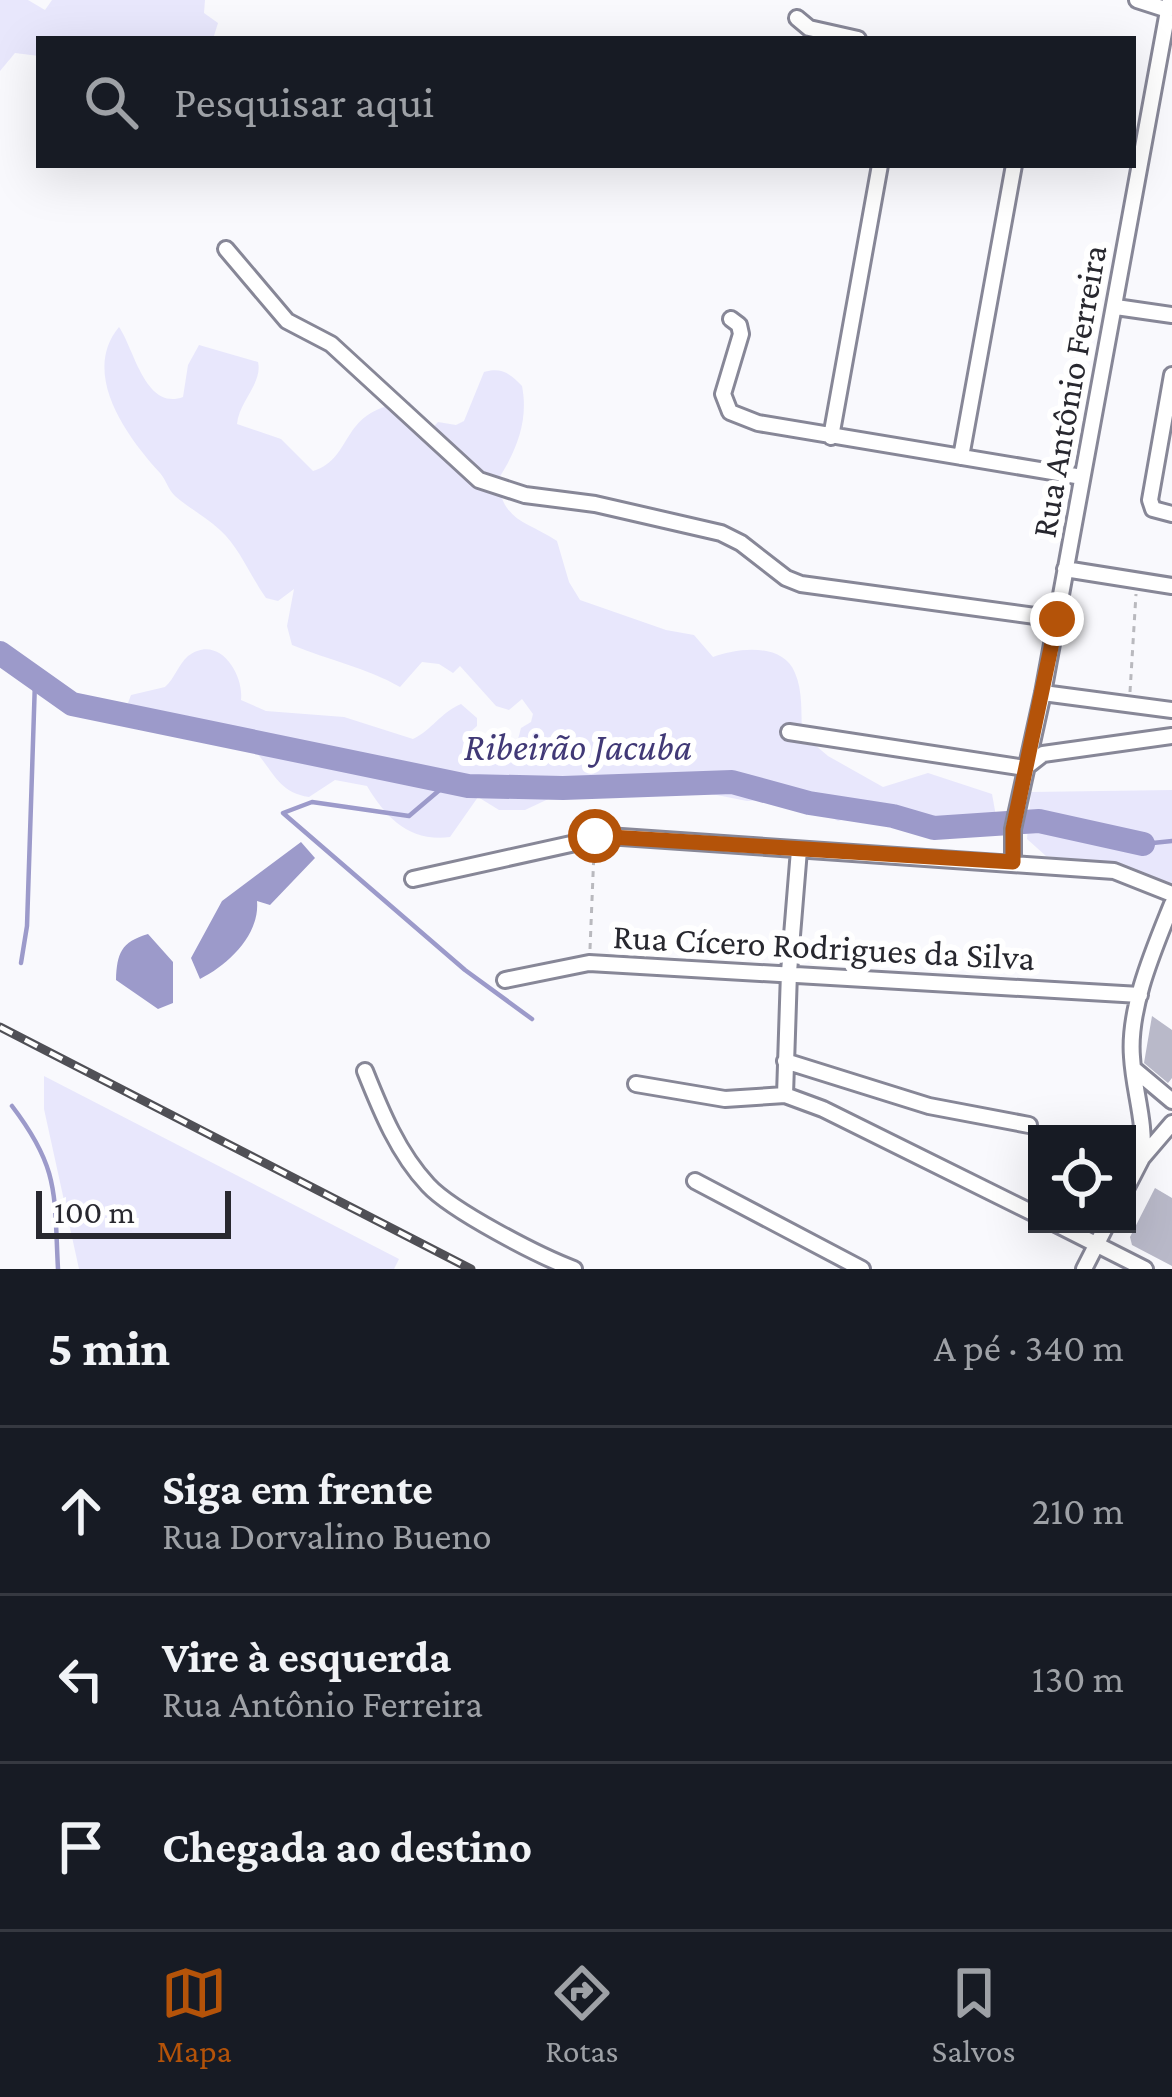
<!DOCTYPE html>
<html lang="pt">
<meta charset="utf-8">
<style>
body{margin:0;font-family:"Crimson Pro",serif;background:#242831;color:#f1f3f6}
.controls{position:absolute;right:36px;bottom:36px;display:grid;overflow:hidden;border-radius:0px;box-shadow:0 12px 48px #0002}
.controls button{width:108px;height:108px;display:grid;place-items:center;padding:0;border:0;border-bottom:3px solid #363941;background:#171b24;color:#f1f3f6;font:60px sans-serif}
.scale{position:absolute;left:36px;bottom:30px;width:195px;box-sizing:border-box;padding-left:12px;border:6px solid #28282f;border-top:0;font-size:33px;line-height:42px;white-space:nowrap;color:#28282f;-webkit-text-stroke:9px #fff;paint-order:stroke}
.stop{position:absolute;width:36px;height:36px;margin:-27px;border:9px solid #b45309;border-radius:50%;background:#fff}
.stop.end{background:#b45309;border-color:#fff;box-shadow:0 3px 12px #0008}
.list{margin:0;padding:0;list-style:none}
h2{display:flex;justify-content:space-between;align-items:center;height:156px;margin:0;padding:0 48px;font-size:51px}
h2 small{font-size:39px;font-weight:400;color:#9ea1a6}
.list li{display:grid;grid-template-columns:78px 1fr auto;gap:36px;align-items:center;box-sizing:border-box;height:168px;padding:0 48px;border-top:3px solid #363941}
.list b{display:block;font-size:45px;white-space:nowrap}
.list p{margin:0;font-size:39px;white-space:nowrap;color:#9ea1a6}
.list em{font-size:39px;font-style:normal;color:#9ea1a6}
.icon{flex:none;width:66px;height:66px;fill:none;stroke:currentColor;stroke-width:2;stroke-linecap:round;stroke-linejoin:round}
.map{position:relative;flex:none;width:1172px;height:1269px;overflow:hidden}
.search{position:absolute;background:#171b24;box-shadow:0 12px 48px #0002;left:36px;right:36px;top:36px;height:132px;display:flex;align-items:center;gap:30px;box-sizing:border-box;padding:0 42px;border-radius:0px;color:#9ea1a6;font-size:45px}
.sheet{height:660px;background:#171b24}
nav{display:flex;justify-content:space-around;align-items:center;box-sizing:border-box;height:168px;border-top:3px solid #363941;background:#171b24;font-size:33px;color:#9ea1a6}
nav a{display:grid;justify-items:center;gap:6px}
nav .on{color:#b45309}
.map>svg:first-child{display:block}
.green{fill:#e8e7fc}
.water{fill:#9c9aca}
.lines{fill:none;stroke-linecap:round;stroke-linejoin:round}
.stream{stroke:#9c9aca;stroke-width:4.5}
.river{stroke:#9c9aca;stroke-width:24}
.building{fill:#b9b9c9}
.minor-casing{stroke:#878797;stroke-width:20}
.path{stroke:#b9b9be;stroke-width:3;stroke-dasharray:6 6;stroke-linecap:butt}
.minor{stroke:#fff;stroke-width:14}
.rail-casing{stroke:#505056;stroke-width:9}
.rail{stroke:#fff;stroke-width:4.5;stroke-dasharray:14;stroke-linecap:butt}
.route{stroke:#b45309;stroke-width:15}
.labels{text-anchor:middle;stroke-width:12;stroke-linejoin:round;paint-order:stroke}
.street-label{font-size:36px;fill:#28282f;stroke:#fff}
.water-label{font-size:39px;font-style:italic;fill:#413976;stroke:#fff}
</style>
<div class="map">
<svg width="1172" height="1269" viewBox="0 0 1172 1269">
<rect width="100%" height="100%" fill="#f9f9fd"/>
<path class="green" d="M0,0H28L45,10L52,0H205L204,13L218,23L213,39H39V56L15,53L0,71Z
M119,327C134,348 145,411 183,397L188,365L199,345L258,362C263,383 239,401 237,424L281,439L313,471C356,458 337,408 410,402L424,437L438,422L456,425L464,421L484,372C502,367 510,374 522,386C529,421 516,452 497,481C505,523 525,520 557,541L569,582L580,600L666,630L694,635L713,657C737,648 783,642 795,673C803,691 801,714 802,734L828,756L883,787L928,773L992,794L996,816C965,838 919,810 885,811C869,811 853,817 838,821L802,802L795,808L771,800L747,801L656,783H617L559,794L525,810H499L478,797L450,837C409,842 386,818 367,786L335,780L309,797C273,792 272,762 246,744L144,729L128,703L131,695L165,687C175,678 178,665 188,656C218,633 244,673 241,700L266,711L344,717L413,739C432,730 440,713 461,704L477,718V726L468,734L470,740C486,750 500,751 517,743L521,728L531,722L533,714L522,699L509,710L496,706L460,666L453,673L439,664L422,662L400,687C367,668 328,660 292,645L287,626L294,589L278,601L266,598C250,576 240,548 220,530C206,517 189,508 175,496C168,489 166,480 160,473C128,438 80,374 119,327Z
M1172,790V883L1094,862L1046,856L1027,839L1031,792Z
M44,1076L399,1259L394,1269H79L44,1109Z"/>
<path class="water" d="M301,842L315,858L270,905L257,901C260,935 228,965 200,979L191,958L222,901Z
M148,934L173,962V1003L158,1009L116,980C117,953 121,942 148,934Z"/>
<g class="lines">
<path class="stream" d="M449,782L409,816L312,802L283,813L465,970L532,1019
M1143,844L1172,841
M21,963L27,926L35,681
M12,1106C60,1169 54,1194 58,1269"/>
<path class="river" d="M0,653L72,704L468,786L563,788L732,782L809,803L893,816L934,828L1039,821L1143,844"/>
</g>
<path class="building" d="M1152,1016L1172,1030V1078L1168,1083L1144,1063Z
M1155,1188L1172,1198V1266L1132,1245L1130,1237Z"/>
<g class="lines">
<defs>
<path id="minor" d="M1137,0L1168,10
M797,18L809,28L858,39
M226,249L287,321L331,344L479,480L525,495L595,504L721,533L741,543L786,578L801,584L1057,619
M1116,307L1172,315
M731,319L739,325L741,334L723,394L730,412L758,423L1082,477
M1172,375L1150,500L1153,509L1172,514
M831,437L880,165
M961,457L1014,165
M1065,569L1172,586
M1043,693L1172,710
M789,732L1025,768L1043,754L1172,736
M1013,863V829L1043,693L1170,0
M413,879L607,836L1114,871L1172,894
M505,980L589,963L1140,995
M785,1061L929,1106L1029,1125
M1134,1069L1172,1101
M365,1071C381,1111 398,1153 428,1185C452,1211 539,1256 574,1269
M636,1084L725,1099L785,1095L823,1109L1037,1215
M785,1095L789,972L799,850
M1142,1158C1146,1122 1134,1092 1132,1057C1128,1008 1154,949 1172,904
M695,1181L862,1269
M1127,1187L1142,1158L1172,1123
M1056,1224L1145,1269
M1084,1269L1107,1224"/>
</defs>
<use href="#minor" class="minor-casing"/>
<path class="path" d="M1130,692L1136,594
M590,949L594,851"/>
<use href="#minor" class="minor"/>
<defs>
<path id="rail" d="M0,1027L471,1269"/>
</defs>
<use href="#rail" class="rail-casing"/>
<use href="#rail" class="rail"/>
</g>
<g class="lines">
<path class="route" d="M595,836L1013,862V829L1057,619"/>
</g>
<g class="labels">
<g class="street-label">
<text transform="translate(1068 391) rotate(-80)" y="13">Rua Antônio Ferreira</text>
<text transform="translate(824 946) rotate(3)" y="13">Rua Cícero Rodrigues da Silva</text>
</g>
<g class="water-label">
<text x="578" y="760">Ribeirão Jacuba</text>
</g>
</g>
</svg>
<div class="controls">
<button><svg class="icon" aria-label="locate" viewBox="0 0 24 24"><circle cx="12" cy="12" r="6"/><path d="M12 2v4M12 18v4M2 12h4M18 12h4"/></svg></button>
</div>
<div class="scale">100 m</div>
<div class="stop" style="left:595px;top:836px"></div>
<div class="stop end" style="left:1057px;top:619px"></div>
<div class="search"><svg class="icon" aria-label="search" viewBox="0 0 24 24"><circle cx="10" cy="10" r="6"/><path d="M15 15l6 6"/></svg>Pesquisar aqui</div>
</div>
<section class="sheet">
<h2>5 min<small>A pé · 340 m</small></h2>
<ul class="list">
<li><svg class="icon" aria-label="ahead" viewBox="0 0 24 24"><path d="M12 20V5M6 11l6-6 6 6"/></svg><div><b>Siga em frente</b><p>Rua Dorvalino Bueno</p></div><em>210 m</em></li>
<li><svg class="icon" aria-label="left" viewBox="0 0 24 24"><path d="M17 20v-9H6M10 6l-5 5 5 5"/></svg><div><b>Vire à esquerda</b><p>Rua Antônio Ferreira</p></div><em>130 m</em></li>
<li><svg class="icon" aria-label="arrive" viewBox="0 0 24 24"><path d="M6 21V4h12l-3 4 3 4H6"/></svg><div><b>Chegada ao destino</b></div></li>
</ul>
</section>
<nav>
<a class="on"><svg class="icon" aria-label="map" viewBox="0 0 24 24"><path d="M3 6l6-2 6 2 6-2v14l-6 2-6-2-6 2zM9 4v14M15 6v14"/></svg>Mapa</a>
<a><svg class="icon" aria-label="directions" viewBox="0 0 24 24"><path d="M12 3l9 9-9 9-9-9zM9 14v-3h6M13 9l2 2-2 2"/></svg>Rotas</a>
<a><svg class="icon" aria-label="saved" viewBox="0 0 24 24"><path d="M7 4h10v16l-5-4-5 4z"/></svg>Salvos</a>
</nav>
